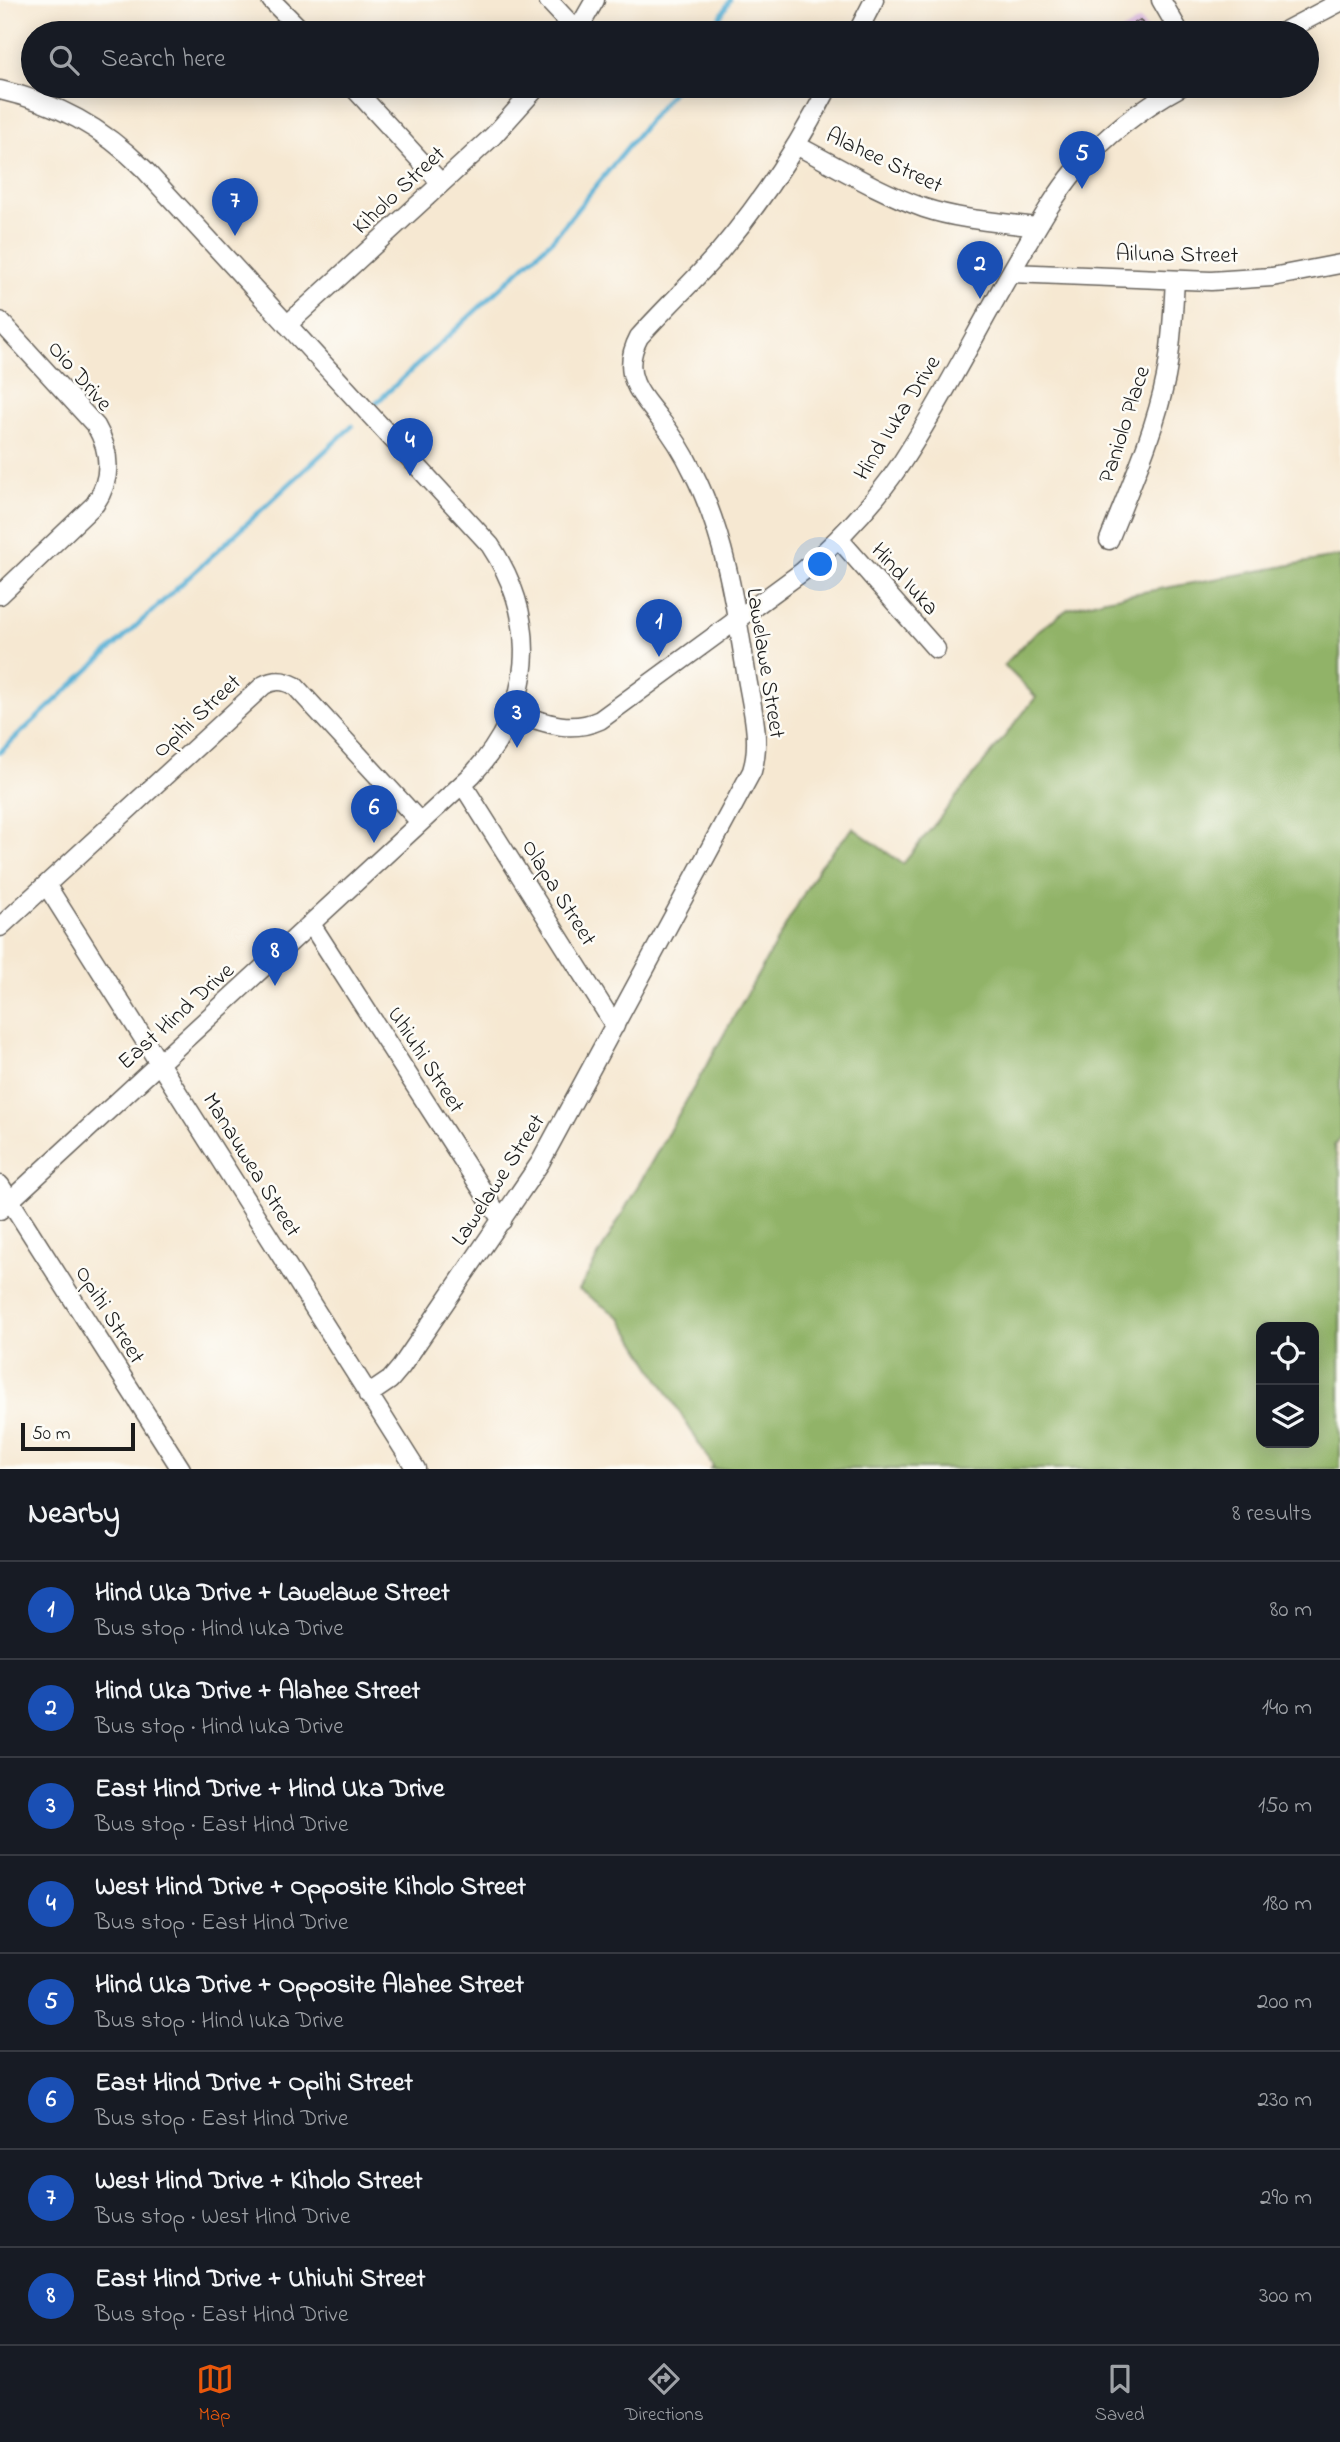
<!DOCTYPE html>
<meta charset="utf-8">
<style>
body{margin:0;font-family:"Indie Flower",sans-serif;background:#242831;color:#f1f3f6}
.controls{position:absolute;right:21px;bottom:21px;display:grid;overflow:hidden;border-radius:14px;box-shadow:0 4px 18px #0003}
.controls button{width:63px;height:63px;display:grid;place-items:center;padding:0;border:0;border-bottom:2px solid #363941;background:#171b24;color:#f1f3f6;font:35px sans-serif}
.scale{position:absolute;left:21px;bottom:18px;width:114px;box-sizing:border-box;padding-left:7px;border:4px solid #1c1c1c;border-top:0;font-size:19px;line-height:24px;white-space:nowrap;color:#1c1c1c;-webkit-text-stroke:5px #fdfcf7;paint-order:stroke}
.you{position:absolute;left:821px;top:565px;width:24px;height:24px;margin:-18px;border:5px solid #fff;border-radius:50%;background:#1a73e8;box-shadow:0 0 0 10px #1a73e833}
.badge{display:grid;place-items:center;width:46px;height:46px;border-radius:50%;background:#ea580c;color:#fff;font-size:23px;font-weight:700}
.pin{position:absolute;translate:-50% -58px;filter:drop-shadow(0 2px 4px #0008)}
.pin::after{content:'';position:absolute;top:37px;width:24px;height:21px;background:inherit;clip-path:polygon(0 0,100% 0,50% 100%)}
.list{margin:0;padding:0;list-style:none}
h2{display:flex;justify-content:space-between;align-items:center;height:91px;margin:0;padding:0 28px;font-size:30px}
h2 small{font-size:23px;font-weight:400;color:#9ea1a6}
.list li{display:grid;grid-template-columns:46px 1fr auto;gap:21px;align-items:center;box-sizing:border-box;height:98px;padding:0 28px;border-top:2px solid #363941}
.list b{display:block;font-size:26px;white-space:nowrap}
.list p{margin:0;font-size:23px;white-space:nowrap;color:#9ea1a6}
.list em{font-size:23px;font-style:normal;color:#9ea1a6}
.icon{flex:none;width:38px;height:38px;fill:none;stroke:currentColor;stroke-width:2;stroke-linecap:round;stroke-linejoin:round}
.map{position:relative;flex:none;width:1340px;height:1469px;overflow:hidden}
.search{position:absolute;background:#171b24;box-shadow:0 4px 18px #0003;left:21px;right:21px;top:21px;height:77px;display:flex;align-items:center;gap:18px;box-sizing:border-box;padding:0 24px;border-radius:38px;color:#9ea1a6;font-size:26px}
.sheet{height:875px;background:#171b24}
nav{display:flex;justify-content:space-around;align-items:center;box-sizing:border-box;height:98px;border-top:2px solid #363941;background:#171b24;font-size:19px;color:#9ea1a6}
nav a{display:grid;justify-items:center;gap:4px}
nav .on{color:#ea580c}
.map>svg:first-child{display:block}
.forest{fill:#91b368;stroke:#566842;stroke-width:2;fill-rule:evenodd}
.lines{fill:none;stroke-linecap:round;stroke-linejoin:round}
.stream{stroke:#59b1d6;stroke-width:4.5}
.building{fill:#dab3de}
.minor-casing{stroke:#68635c;stroke-width:21}
.minor{stroke:#fff;stroke-width:18}
.labels{text-anchor:middle;stroke-width:5;stroke-linejoin:round;paint-order:stroke}
.street-label{font-size:23px;fill:#1c1c1c;stroke:#fdfcf7}
</style>
<div class="map">
<svg width="1340" height="1469" viewBox="0 0 1340 1469">
<rect width="100%" height="100%" fill="#fdfcf7"/>
<filter id="ink" filterUnits="userSpaceOnUse"><feTurbulence type="fractalNoise" baseFrequency=".0143" numOctaves="2"/><feDisplacementMap in="SourceGraphic" scale="14" xChannelSelector="R" yChannelSelector="G"/><feConvolveMatrix kernelMatrix="1 2 1 2 8 2 1 2 1" color-interpolation-filters="sRGB"/></filter>
<filter id="wash" filterUnits="userSpaceOnUse"><feTurbulence type="fractalNoise" baseFrequency=".00686" numOctaves="4" result="noise"/><feDisplacementMap in="SourceGraphic" scale="28" xChannelSelector="R" yChannelSelector="G"/><feGaussianBlur stdDeviation="1.57" result="paint"/><feColorMatrix in="noise" values="0 0 0 0 0 0 0 0 0 0 0 0 0 0 0 0 0 1.4 0 .05"/><feComposite in="paint" operator="in"/></filter>
<g filter="url(#wash)">
<rect width="100%" height="100%" fill="#f6e8d2"/>
<path class="forest" d="M1340,556V1138L1334,1146L1340,1172V1469H710L713,1466L621,1318L579,1290L820,865L853,828L903,864L1036,697L1004,665L1036,632L1068,609L1105,599ZM1261,1327H1314V1443H1261Z"/>
<g class="lines">
<path class="stream" d="M711,33L730,0
M376,403L553,239L677,86
M0,752L352,426"/>
</g>
<g id="blocks">
<path class="building" d="M1140,20L1149,33H1118Z"/>
</g>
</g>
<g filter="url(#ink)">
<use href="#blocks" fill-opacity="0" stroke="#68635c" stroke-width="2"/>
<g class="lines">
<defs>
<path id="minor" d="M271,0L304,33
M548,0L577,31
M1161,0L1180,33
M576,33L595,0
M857,33L874,0
M1281,33L1340,2
M352,86L441,183
M0,90C57,103 102,127 144,169L490,545C541,622 534,708 472,775L0,1210
M796,145C838,167 879,192 924,208C960,220 999,222 1037,227
M1011,273L1211,281L1272,277L1340,264
M0,321L96,426C111,452 112,479 95,504L0,595
M287,325L493,136L538,86
M839,539L936,649
M1109,540C1130,487 1155,432 1166,377C1172,345 1173,313 1175,280
M513,712C543,722 569,734 600,720L802,572C840,539 874,504 902,462C943,399 977,330 1015,265C1034,233 1051,200 1075,171C1105,136 1141,108 1182,86
M463,785L615,1026
M47,886L416,1469
M311,924L502,1221
M0,927L264,685C275,679 284,680 295,686L420,822
M0,1185L181,1469
M368,1395L390,1380L401,1367L540,1163L752,771C762,739 751,705 746,672C735,603 725,535 693,472C684,453 672,434 659,418C651,407 640,396 635,383C628,367 631,352 639,337C665,308 694,281 720,251C763,200 799,145 829,86"/>
</defs>
<use href="#minor" class="minor-casing"/>
<use href="#minor" class="minor"/>
</g>
</g>
<g class="labels">
<g class="street-label">
<text transform="translate(885 159) rotate(25)" y="8">Alahee Street</text>
<text transform="translate(398 189) rotate(-43)" y="8">Kiholo Street</text>
<text transform="translate(1177 253) rotate(1)" y="8">Ailuna Street</text>
<text transform="translate(81 375) rotate(49)" y="8">Oio Drive</text>
<text transform="translate(896 417) rotate(-58)" y="8">Hind Iuka Drive</text>
<text transform="translate(1123 424) rotate(-72)" y="8">Paniolo Place</text>
<text transform="translate(906 578) rotate(48)" y="8">Hind Iuka</text>
<text transform="translate(767 663) rotate(81)" y="8">Lawelawe Street</text>
<text transform="translate(196 715) rotate(-43)" y="8">Opihi Street</text>
<text transform="translate(560 892) rotate(58)" y="8">Olapa Street</text>
<text transform="translate(175 1015) rotate(-42)" y="8">East Hind Drive</text>
<text transform="translate(427 1059) rotate(57)" y="8">Uhiuhi Street</text>
<text transform="translate(253 1164) rotate(58)" y="8">Manauwea Street</text>
<text transform="translate(497 1179) rotate(-57)" y="8">Lawelawe Street</text>
<text transform="translate(111 1314) rotate(58)" y="8">Opihi Street</text>
</g>
</g>
</svg>
<div class="controls">
<button><svg class="icon" aria-label="locate" viewBox="0 0 24 24"><circle cx="12" cy="12" r="6"/><path d="M12 2v4M12 18v4M2 12h4M18 12h4"/></svg></button>
<button><svg class="icon" aria-label="layers" viewBox="0 0 24 24"><path d="M12 4l9 5-9 5-9-5zM3 14l9 5 9-5"/></svg></button>
</div>
<div class="scale">50 m</div>
<div class="you"></div>
<div class="pin badge" style="left:659px;top:657px;background:#1a4fb4">1</div>
<div class="pin badge" style="left:980px;top:299px;background:#1a4fb4">2</div>
<div class="pin badge" style="left:517px;top:748px;background:#1a4fb4">3</div>
<div class="pin badge" style="left:410px;top:476px;background:#1a4fb4">4</div>
<div class="pin badge" style="left:1082px;top:189px;background:#1a4fb4">5</div>
<div class="pin badge" style="left:374px;top:843px;background:#1a4fb4">6</div>
<div class="pin badge" style="left:235px;top:236px;background:#1a4fb4">7</div>
<div class="pin badge" style="left:275px;top:986px;background:#1a4fb4">8</div>
<div class="search"><svg class="icon" aria-label="search" viewBox="0 0 24 24"><circle cx="10" cy="10" r="6"/><path d="M15 15l6 6"/></svg>Search here</div>
</div>
<section class="sheet">
<h2>Nearby<small>8 results</small></h2>
<ul class="list">
<li><span class="badge" style="background:#1a4fb4">1</span><div><b>Hind Uka Drive + Lawelawe Street</b><p>Bus stop · Hind Iuka Drive</p></div><em>80 m</em></li>
<li><span class="badge" style="background:#1a4fb4">2</span><div><b>Hind Uka Drive + Alahee Street</b><p>Bus stop · Hind Iuka Drive</p></div><em>140 m</em></li>
<li><span class="badge" style="background:#1a4fb4">3</span><div><b>East Hind Drive + Hind Uka Drive</b><p>Bus stop · East Hind Drive</p></div><em>150 m</em></li>
<li><span class="badge" style="background:#1a4fb4">4</span><div><b>West Hind Drive + Opposite Kiholo Street</b><p>Bus stop · East Hind Drive</p></div><em>180 m</em></li>
<li><span class="badge" style="background:#1a4fb4">5</span><div><b>Hind Uka Drive + Opposite Alahee Street</b><p>Bus stop · Hind Iuka Drive</p></div><em>200 m</em></li>
<li><span class="badge" style="background:#1a4fb4">6</span><div><b>East Hind Drive + Opihi Street</b><p>Bus stop · East Hind Drive</p></div><em>230 m</em></li>
<li><span class="badge" style="background:#1a4fb4">7</span><div><b>West Hind Drive + Kiholo Street</b><p>Bus stop · West Hind Drive</p></div><em>290 m</em></li>
<li><span class="badge" style="background:#1a4fb4">8</span><div><b>East Hind Drive + Uhiuhi Street</b><p>Bus stop · East Hind Drive</p></div><em>300 m</em></li>
</ul>
</section>
<nav>
<a class="on"><svg class="icon" aria-label="map" viewBox="0 0 24 24"><path d="M3 6l6-2 6 2 6-2v14l-6 2-6-2-6 2zM9 4v14M15 6v14"/></svg>Map</a>
<a><svg class="icon" aria-label="directions" viewBox="0 0 24 24"><path d="M12 3l9 9-9 9-9-9zM9 14v-3h6M13 9l2 2-2 2"/></svg>Directions</a>
<a><svg class="icon" aria-label="saved" viewBox="0 0 24 24"><path d="M7 4h10v16l-5-4-5 4z"/></svg>Saved</a>
</nav>
